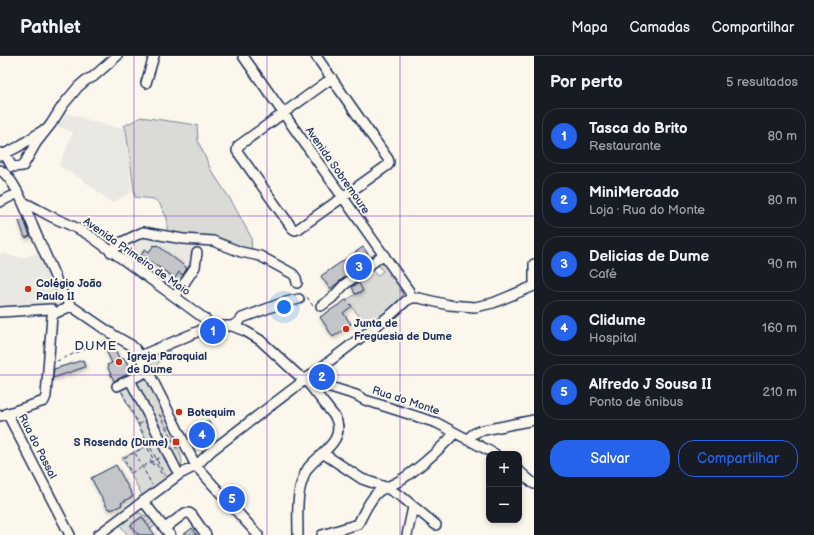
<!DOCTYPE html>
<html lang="pt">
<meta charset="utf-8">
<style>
body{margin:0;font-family:"Balsamiq Sans",sans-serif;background:#20242c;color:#f1f3f6}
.controls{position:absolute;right:12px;bottom:12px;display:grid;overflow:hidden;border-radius:8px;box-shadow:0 2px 6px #0003}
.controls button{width:36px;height:36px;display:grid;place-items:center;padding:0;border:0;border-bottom:1px solid #363941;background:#171b24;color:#f1f3f6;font:20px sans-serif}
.you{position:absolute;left:284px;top:251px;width:14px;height:14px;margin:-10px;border:3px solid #fff;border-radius:50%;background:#1a73e8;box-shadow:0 0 0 6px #1a73e833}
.badge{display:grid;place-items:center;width:26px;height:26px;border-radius:50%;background:#2563eb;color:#fff;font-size:13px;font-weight:700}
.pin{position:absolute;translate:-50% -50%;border:2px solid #fff;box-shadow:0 1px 4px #0006}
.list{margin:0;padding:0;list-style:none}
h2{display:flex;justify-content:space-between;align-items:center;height:52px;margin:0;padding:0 16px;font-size:17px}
h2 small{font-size:13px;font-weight:400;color:#9ea1a6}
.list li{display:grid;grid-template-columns:26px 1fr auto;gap:12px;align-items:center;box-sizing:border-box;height:56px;margin:0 8px 8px;padding:0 8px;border:1px solid #363941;border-radius:16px}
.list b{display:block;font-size:15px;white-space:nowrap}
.list p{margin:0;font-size:13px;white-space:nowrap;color:#9ea1a6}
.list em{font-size:13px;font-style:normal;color:#9ea1a6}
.actions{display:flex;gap:8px;padding:12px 16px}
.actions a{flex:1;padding:9px 0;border:1px solid #2563eb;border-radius:16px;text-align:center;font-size:14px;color:#2563eb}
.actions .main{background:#2563eb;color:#fff}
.map{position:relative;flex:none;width:534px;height:479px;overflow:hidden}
header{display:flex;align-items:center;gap:24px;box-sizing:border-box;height:56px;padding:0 20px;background:#171b24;border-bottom:1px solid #363941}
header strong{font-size:19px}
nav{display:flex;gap:22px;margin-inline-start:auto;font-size:14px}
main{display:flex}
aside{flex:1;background:#171b24}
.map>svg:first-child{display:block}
.built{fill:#eae8e2}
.green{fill:#dadad7;stroke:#7a849a}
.building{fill:#c3c5c9;stroke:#1b2f5e;filter:url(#shadow)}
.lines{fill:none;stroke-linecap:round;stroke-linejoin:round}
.minor-casing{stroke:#1b2f5e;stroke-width:12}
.path{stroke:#1b2f5e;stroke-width:1;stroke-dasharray:4 3;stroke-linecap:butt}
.minor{stroke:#fbf7ec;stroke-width:9}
.grid{fill:none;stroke:#7b2cbf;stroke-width:1;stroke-opacity:0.55}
.poi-dot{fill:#c8321e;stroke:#fbf7ec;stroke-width:1.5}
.labels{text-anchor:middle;stroke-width:4;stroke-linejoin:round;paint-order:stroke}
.street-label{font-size:11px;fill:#1b2f5e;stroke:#fbf7ec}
.poi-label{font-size:11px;font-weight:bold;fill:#1b2f5e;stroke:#fbf7ec;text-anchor:start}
.quarter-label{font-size:13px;letter-spacing:1px;fill:#1b2f5e;stroke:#fbf7ec}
</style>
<header>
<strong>Pathlet</strong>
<nav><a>Mapa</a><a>Camadas</a><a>Compartilhar</a></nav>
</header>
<main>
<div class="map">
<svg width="534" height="479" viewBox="0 0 534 479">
<defs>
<filter id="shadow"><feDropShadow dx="1" dy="2" stdDeviation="2" flood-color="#0004"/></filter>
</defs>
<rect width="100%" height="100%" fill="#fbf7ec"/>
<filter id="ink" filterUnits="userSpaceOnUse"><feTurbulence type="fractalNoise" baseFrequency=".025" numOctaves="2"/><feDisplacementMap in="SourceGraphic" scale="8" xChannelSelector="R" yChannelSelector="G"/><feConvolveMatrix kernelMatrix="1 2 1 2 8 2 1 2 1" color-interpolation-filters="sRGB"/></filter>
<g filter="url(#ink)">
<path class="built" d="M62,56L117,72L123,70L125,73L132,136L112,147L83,124L59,110L73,76L54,69Z
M143,178L196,186L192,211L174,236L120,199L119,192Z
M39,196L62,248L60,251L0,253V197L22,202Z
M208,364L216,383L208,389H198L193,386L187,374Z"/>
<path class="green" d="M141,61L197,69L198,85L211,114L232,146L251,181L252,197L167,178V162L159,147L154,143L135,141L126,74L124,70Z
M380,207L385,209L390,217L389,219L392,223L393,222L400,231L403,239L399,247L369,272L346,244L362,235L359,227L353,230L372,214L377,220L383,215L378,209Z
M180,283L152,314L146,297Z
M146,321L164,357L161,359C165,368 182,396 182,405C182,409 180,412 176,415L143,441L122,402L148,389L120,333Z
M132,457H140L151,463L146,467L142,460L130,469L137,478L153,465L156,469L142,479H128L119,468Z"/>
<path class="building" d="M24,164L30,180L25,182L19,165Z
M154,189L156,190L157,189L187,212L183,219L179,216L175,222L141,199L145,193L149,196Z
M363,191L370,201L330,233L321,220Z
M359,227L363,235L355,238L352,231Z
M346,244L352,250L343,257L351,268L333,281L320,261Z
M113,289L120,304L124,302L126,304L130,317L114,325L108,312L107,309L112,307L105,292Z
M83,304L85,311L53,322L54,313Z
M208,364L212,373L199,380L197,375L194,376L192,371Z
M116,409L133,440L121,447L122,449L111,454L110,452L108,453L91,422Z
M142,461L146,467L155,479H139L131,469Z
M192,472L197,479H183Z"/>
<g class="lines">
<defs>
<path id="minor" d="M243,0L409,235L412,242
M316,0L388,103L389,106L388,109L298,173L295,174L292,172L237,95L238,90L332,22
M146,27L154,0
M0,97L5,98L12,111L23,110L36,87L51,68L63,49L78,31L86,24L93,21L117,0
M0,100L18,91L42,75
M0,114C16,123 29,162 37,180C46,199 54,219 63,239L71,250L115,280L131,289L136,294L148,315L196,410L258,479
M0,146L18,137
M23,146C34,151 44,157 54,162C66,167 78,172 89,179L175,241L205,263L211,270
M111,196L122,186L143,176L183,183L213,185L241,196L260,200L293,218L296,222L297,227
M534,208V226
M175,241L195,211L197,197
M321,250L332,242L344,229L384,198
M0,256L51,253L56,257
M232,270L239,266L242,262L282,247L299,243
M140,300L211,270H232L245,275L260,284L298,319L305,323L356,339L365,344L437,367L495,398
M130,324L176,413
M117,330L148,315
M7,357L70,479
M0,360L44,345L46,340L52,260L56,257L71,250
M467,384L473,378L479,375L534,364
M324,398L362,423L385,431L402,441L436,469
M519,415L534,428
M143,445L170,479
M165,472L185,457H189L192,459L206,479
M98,479L180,418L196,410L211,395L393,257L406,245L412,242H419L449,249L475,251L493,247L534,230
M298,479C298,461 296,440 303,423C304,419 306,415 308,412C320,397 347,384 335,361L305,323
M322,479L358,468C364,457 368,446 377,437C383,431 392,430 399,425C420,412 438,395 455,377
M407,479L413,451"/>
</defs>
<use href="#minor" class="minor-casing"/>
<path class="path" d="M307,241L313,250
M57,305L106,284
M122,336L165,420
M159,358L177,393L174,394
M139,368L144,366
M135,397L152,429
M152,406L150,404L153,403L147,390L124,402L131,417L161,401
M152,407L153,409L156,407L163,421"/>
<use href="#minor" class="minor"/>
</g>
</g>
<path class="grid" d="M134,0V479M267,0V479M400,0V479M0,160H534M0,319H534"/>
<g class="poi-dot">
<circle cx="28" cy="233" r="4"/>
<circle cx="346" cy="273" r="4"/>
<circle cx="119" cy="306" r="4"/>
<circle cx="179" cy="356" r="4"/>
<rect x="172" y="382" width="8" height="8" rx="2"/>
</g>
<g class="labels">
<g class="street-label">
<text transform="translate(338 114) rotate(55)" y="4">Avenida Sobremoure</text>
<text transform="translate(137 200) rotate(35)" y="4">Avenida Primeiro de Maio</text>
<text transform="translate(406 344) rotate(18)" y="4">Rua do Monte</text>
<text transform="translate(38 390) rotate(63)" y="4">Rua do Passal</text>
</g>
<g class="poi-label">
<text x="36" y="231">Colégio João<tspan x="36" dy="13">Paulo II</tspan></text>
<text x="354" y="271">Junta de<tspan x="354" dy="13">Freguesia de Dume</tspan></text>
<text x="127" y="304">Igreja Paroquial<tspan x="127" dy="13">de Dume</tspan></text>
<text x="187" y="360">Botequim</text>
<text x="168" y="390" text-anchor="end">S Rosendo (Dume)</text>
</g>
<g class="quarter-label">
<text x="96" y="294">DUME</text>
</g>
</g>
</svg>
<div class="controls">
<button>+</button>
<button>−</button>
</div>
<div class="you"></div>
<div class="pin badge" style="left:213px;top:275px">1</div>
<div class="pin badge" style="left:322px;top:321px">2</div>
<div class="pin badge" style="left:359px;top:211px">3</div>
<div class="pin badge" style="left:202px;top:379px">4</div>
<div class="pin badge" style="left:232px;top:443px">5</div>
</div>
<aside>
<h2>Por perto<small>5 resultados</small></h2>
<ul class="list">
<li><span class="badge">1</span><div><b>Tasca do Brito</b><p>Restaurante</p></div><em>80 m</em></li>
<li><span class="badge">2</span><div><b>MiniMercado</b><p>Loja · Rua do Monte</p></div><em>80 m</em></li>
<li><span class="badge">3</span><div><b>Delicias de Dume</b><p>Café</p></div><em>90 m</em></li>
<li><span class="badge">4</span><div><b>Clidume</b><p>Hospital</p></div><em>160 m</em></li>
<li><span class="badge">5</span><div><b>Alfredo J Sousa II</b><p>Ponto de ônibus</p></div><em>210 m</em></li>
</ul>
<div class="actions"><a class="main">Salvar</a><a>Compartilhar</a></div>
</aside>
</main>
